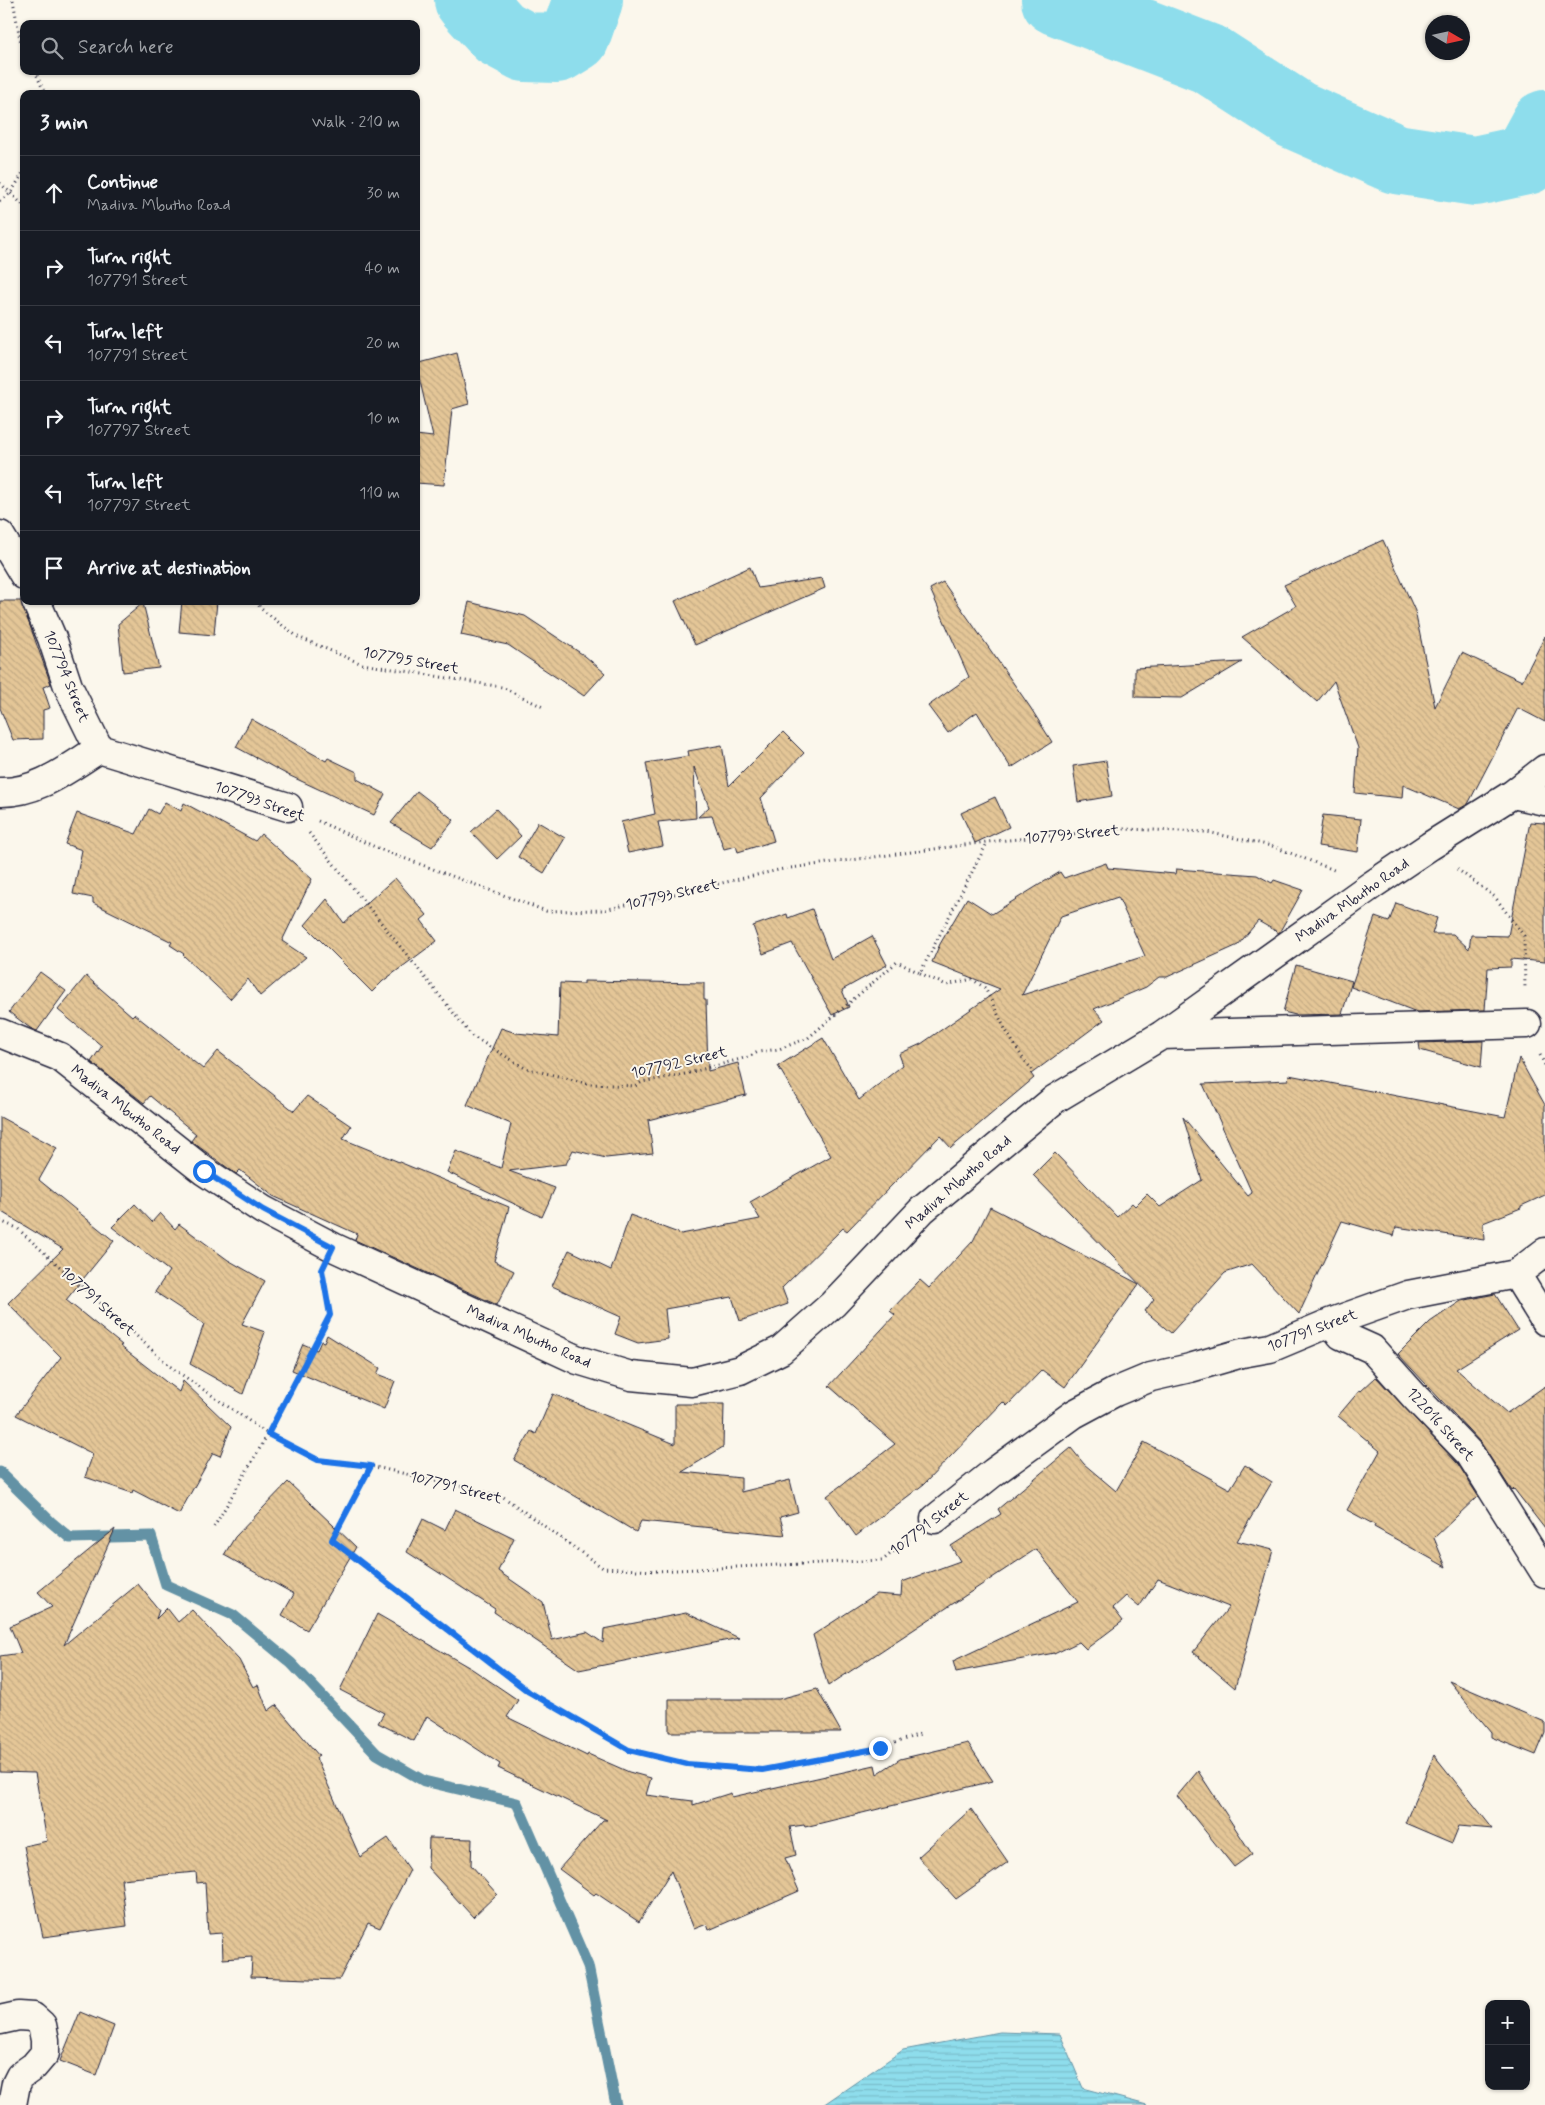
<!DOCTYPE html>
<meta charset="utf-8">
<style>
body{margin:0;font-family:Mynerve,sans-serif;background:#242831;color:#f1f3f6}
.controls{position:absolute;right:15px;bottom:15px;display:grid;overflow:hidden;border-radius:10px;box-shadow:0 1px 4px #0004}
.controls button{width:45px;height:45px;display:grid;place-items:center;padding:0;border:0;border-bottom:1px solid #363941;background:#171b24;color:#f1f3f6;font:25px sans-serif}
.compass{position:absolute;left:1425px;top:15px;width:45px;height:45px;border-radius:50%;background:#171b24;box-shadow:0 1px 4px #0004;rotate:99deg}
.stop{position:absolute;width:15px;height:15px;margin:-11px;border:4px solid #1a73e8;border-radius:50%;background:#fff}
.stop.end{background:#1a73e8;border-color:#fff;box-shadow:0 1px 5px #0008}
.list{margin:0;padding:0;list-style:none}
h2{display:flex;justify-content:space-between;align-items:center;height:65px;margin:0;padding:0 20px;font-size:21px}
h2 small{font-size:16px;font-weight:400;color:#9ea1a6}
.list li{display:grid;grid-template-columns:32px 1fr auto;gap:15px;align-items:center;box-sizing:border-box;height:75px;padding:0 20px;border-top:1px solid #363941}
.list b{display:block;font-size:19px;white-space:nowrap}
.list p{margin:0;font-size:16px;white-space:nowrap;color:#9ea1a6}
.list em{font-size:16px;font-style:normal;color:#9ea1a6}
.icon{flex:none;width:28px;height:28px;fill:none;stroke:currentColor;stroke-width:2;stroke-linecap:round;stroke-linejoin:round}
.map{position:relative;flex:none;width:1545px;height:2105px;overflow:hidden}
.search{position:absolute;background:#171b24;box-shadow:0 1px 4px #0004;left:20px;top:20px;width:400px;height:55px;display:flex;align-items:center;gap:12px;box-sizing:border-box;padding:0 18px;border-radius:10px;color:#9ea1a6;font-size:19px}
.panel{position:absolute;background:#171b24;box-shadow:0 1px 4px #0004;left:20px;top:90px;width:400px;height:515px;border-radius:10px}
.map>svg:first-child{display:block}
.water{fill:url(#water-rules);stroke:#6392a5}
.lines{fill:none;stroke-linecap:round;stroke-linejoin:round}
.stream{stroke:#6392a5;stroke-width:11}
.river{stroke:#8eddec;stroke-width:70}
.building{fill:url(#building-back-hatch);stroke:#22223b;fill-rule:evenodd}
.street-casing{stroke:#22223b;stroke-width:31}
.path{stroke:#22223b;stroke-width:3;stroke-dasharray:1 4;stroke-linecap:butt}
.street{stroke:#fbf7ec;stroke-width:28}
.route{stroke:#1a73e8;stroke-width:6}
.labels{text-anchor:middle;stroke-width:4;stroke-linejoin:round;paint-order:stroke}
.street-label{font-size:15px;fill:#22223b;stroke:#fbf7ec}
</style>
<div class="map">
<svg width="1545" height="2105" viewBox="0 0 1545 2105">
<defs>
<pattern id="water-rules" width="6" height="5" patternUnits="userSpaceOnUse" patternTransform="scale(1.25)"><rect width="6" height="5" fill="#8eddec"/><path d="M0 2.5h6" fill="none" stroke="#7abdcb"/></pattern>
<pattern id="building-back-hatch" width="6" height="6" patternUnits="userSpaceOnUse" patternTransform="scale(1.25)"><rect width="6" height="6" fill="#e4c697"/><path d="M-1 5l2 2M0 0l6 6M5-1l2 2" fill="none" stroke="#c3aa83"/></pattern>
</defs>
<rect width="100%" height="100%" fill="#fbf7ec"/>
<filter id="ink" filterUnits="userSpaceOnUse"><feTurbulence type="fractalNoise" baseFrequency=".02" numOctaves="2"/><feDisplacementMap in="SourceGraphic" scale="10" xChannelSelector="R" yChannelSelector="G"/><feConvolveMatrix kernelMatrix="1 2 1 2 8 2 1 2 1" color-interpolation-filters="sRGB"/></filter>
<g filter="url(#ink)">
<path class="water" d="M1000,2032L1060,2034L1083,2088L1147,2105H823L903,2050Z"/>
<g class="lines">
<path class="stream" d="M0,1472L51,1522L70,1538L151,1536L166,1585L233,1615L291,1663L377,1754L424,1781L517,1803L588,1966L616,2105"/>
<path class="river" d="M469,0L499,33L525,47L557,48L575,37L588,0
M1056,0L1211,60L1296,115L1396,159L1475,171L1526,160L1545,125"/>
</g>
<path class="building" d="M457,353L469,404L452,409L444,485L416,483V435L433,437L416,364Z
M1383,540L1415,611L1435,707L1462,653L1522,681L1545,636V722L1518,708L1468,804L1459,809L1403,785L1402,798L1355,793L1358,748L1334,681L1317,702L1242,637L1296,606L1284,585Z
M750,567L758,588L822,578L825,588L695,645L675,601Z
M943,582L1030,707L1052,742L1011,768L977,712L948,733L928,706L969,677L930,589Z
M0,601H21L51,684L43,687L50,708L43,710V739L13,740L0,708Z
M182,601H217L214,635L179,632Z
M469,602L525,616L585,656L605,673L584,696L508,645L461,635Z
M143,603L159,668L123,672L118,624Z
M1242,662L1182,698L1135,697V668Z
M251,719L326,761L328,758L357,772V779L385,794L374,815L286,774L236,747Z
M783,732L804,753L761,798L774,841L738,852L736,846L724,849L712,816L698,817L709,807L694,767L696,818L658,822L663,846L628,853L621,822L655,814L646,763L689,756L688,751L722,745L729,786Z
M1106,761L1112,796L1078,802L1073,766Z
M417,791L454,820L432,847L391,823Z
M995,797L1009,827L975,843L961,813Z
M165,802L181,811L184,803L255,841L261,834L312,879L282,941L306,957L260,996L248,979L230,999L183,955L184,954L170,945L172,942L93,903V898L73,894L82,850L65,844L77,813L136,834L149,809L158,814Z
M496,809L521,836L497,859L471,832Z
M1323,815L1361,819L1358,852L1318,846Z
M538,822L565,838L544,873L518,857Z
M1530,822L1545,823V962L1511,959V967L1488,968L1485,1010L1417,1012L1351,987L1375,917L1389,922L1396,903L1437,918L1432,934H1453L1469,949L1471,935L1508,936Z
M1106,863L1108,868L1175,874L1176,869L1257,875L1272,883L1274,880L1303,890L1279,933L1258,921L1238,945L1167,977H1159L1146,987L1094,1009L1104,1020L1031,1074L1034,1078L951,1148L940,1136L847,1231L843,1228L782,1288L788,1304L740,1321L732,1297L665,1309L668,1339L638,1343L615,1334L621,1317L552,1286L569,1250L611,1270L630,1215L681,1234L760,1219L750,1202L831,1156L778,1066L823,1038L859,1100L903,1065L899,1054L921,1044L1000,989L932,962L940,944L967,898L992,914L1060,872L1064,878ZM1118,897L1145,956L1022,995L1061,916Z
M395,878L427,915L421,920L437,941L383,981L372,992L305,925L327,899L344,923Z
M812,909L831,959L872,936L887,965L842,990L849,1007L832,1015L792,943L763,954L753,926L787,914L788,918Z
M1296,965L1352,981L1342,1014L1296,1015L1283,1012Z
M40,972L66,991L37,1031L30,1028L9,1012Z
M86,976L132,1016L134,1014L203,1069L218,1051L294,1111L307,1096L351,1126L343,1139L509,1207L494,1261L514,1271L497,1305L355,1240L357,1234L273,1196L240,1170L236,1174L191,1141L196,1134L150,1096L144,1103L91,1062L102,1046L58,1010Z
M584,981L704,983V1000H706L708,1071L738,1063L746,1095L648,1120L653,1153L606,1158L573,1150L566,1164L509,1171L555,1188L542,1217L447,1172L456,1151L501,1168L511,1124L467,1105L501,1028L516,1033L558,1037L560,983L584,984Z
M1483,1041L1481,1067L1420,1050L1419,1043Z
M1519,1058L1545,1105V1195L1521,1206V1208L1483,1223L1484,1240L1396,1227L1394,1236L1342,1221L1299,1314L1252,1264L1225,1273L1171,1333L1145,1311L1154,1299L1033,1175L1055,1153L1117,1217L1132,1203L1135,1206L1147,1194L1160,1207L1202,1180L1183,1117L1248,1196L1252,1193L1203,1084L1288,1080L1289,1075L1505,1117Z
M0,1117L57,1148L39,1180L114,1241L66,1300L122,1345L120,1346L179,1392L183,1381L231,1427L220,1456L213,1453L179,1514L133,1490L132,1493L85,1477L93,1454L16,1415L61,1357L8,1303L63,1249L0,1211Z
M135,1204L152,1222L160,1213L175,1229L179,1224L228,1260L265,1281L242,1324L265,1332L243,1394L190,1364L204,1324L155,1292L169,1271L112,1227Z
M990,1207L1139,1284L1065,1387L1042,1370L1007,1406L1003,1402L924,1484L856,1536L827,1496L895,1444L829,1386L895,1315L890,1311L920,1280L929,1288L973,1241Z
M1495,1294L1518,1330L1456,1369L1507,1413L1545,1386V1529L1514,1489L1512,1491L1481,1443L1398,1354L1430,1322L1461,1301Z
M327,1335L380,1368L377,1374L395,1381L384,1409L292,1370L303,1344L317,1350L321,1341L324,1342Z
M1376,1377L1458,1464L1478,1496L1434,1538L1446,1567L1374,1527L1375,1525L1347,1510L1380,1451L1338,1416L1360,1390L1361,1391Z
M553,1394L675,1444V1404H724L723,1447L682,1472L741,1478V1492L790,1480L798,1512L780,1517L785,1535L641,1521L636,1532L514,1460L531,1431L536,1434Z
M1144,1442L1230,1489L1245,1465L1272,1482L1237,1541L1273,1550L1235,1688L1193,1652L1229,1607L1158,1579L1139,1607L1126,1596L1113,1608L1123,1621L1086,1649L1079,1642L1054,1654V1653L956,1672L953,1661L1078,1602L1036,1549L828,1686L813,1635L876,1594L901,1596L902,1582L960,1561L951,1546L1001,1514L998,1509L1071,1448L1084,1464L1116,1491Z
M288,1482L356,1547L307,1630L282,1615L294,1594L224,1555L235,1537Z
M455,1509L514,1538L498,1571L543,1602L552,1640L587,1632L603,1643L604,1629L686,1613L739,1638L579,1670L494,1612L495,1609L407,1552L423,1519L445,1530Z
M115,1529L64,1645L138,1584L159,1610L156,1619L167,1608L178,1622L192,1610L239,1660L253,1687L258,1685L268,1711L276,1705L319,1756L316,1758L360,1857L388,1838L410,1870L380,1928L368,1923L339,1980L251,1977L252,1957L223,1959L222,1933L208,1934L205,1882L197,1883L196,1872L121,1879L127,1926L43,1937L24,1846L47,1841L35,1773L0,1772V1656L21,1653L10,1626L52,1607L38,1592Z
M377,1614L472,1669L518,1700L507,1717L587,1756L588,1754L629,1772L651,1778L646,1795L693,1801V1805L731,1793L732,1797L875,1765L877,1774L900,1759L968,1743L993,1781L805,1827L804,1825L790,1827L796,1855L785,1858L799,1891L709,1930L707,1924L694,1929L671,1871L639,1922L596,1893L594,1895L559,1869L603,1820H607L498,1768L500,1764L427,1716L414,1741L378,1723L384,1713L340,1690Z
M1449,1681L1545,1722V1733L1536,1755L1491,1737V1732Z
M817,1689L841,1732H669V1699H779Z
M1434,1755L1493,1829L1459,1826L1452,1843L1405,1823Z
M1198,1771L1252,1854L1234,1867L1177,1796Z
M971,1809L1008,1862L956,1899L918,1857Z
M429,1838L472,1839L471,1865L497,1894L473,1917L428,1868Z
M80,2012L114,2026L96,2075L60,2061Z"/>
<g class="lines">
<defs>
<path id="street" d="M0,535L24,575
M36,601L52,638L68,686L99,749
M0,792C38,793 68,768 99,749L288,807
M1513,794L1545,801
M0,1033L60,1057L204,1171L263,1210L333,1247L578,1360L631,1376L692,1382L740,1370L781,1350L833,1304L922,1210L1055,1099L1162,1035L1372,885L1430,846L1513,794L1545,769
M1162,1035L1527,1024
M1516,1274L1545,1321
M1332,1322L1341,1335L1372,1349L1415,1397L1470,1454L1545,1573
M935,1519L994,1472L1074,1414L1115,1392L1151,1377L1190,1368L1242,1353L1270,1348L1332,1322L1408,1295L1516,1274L1545,1252
M0,2020L18,2016L33,2017L42,2025L45,2040V2053L34,2066L20,2076L16,2084L12,2105"/>
</defs>
<use href="#street" class="street-casing"/>
<path class="path" d="M13,0L20,39L24,47
M35,71L45,94
M0,183L24,206
M0,201L11,193L24,171
M257,601L260,608L298,637L362,664L502,687L545,708
M318,821L382,850L546,911L604,910L783,869L987,842L1124,829L1207,832L1272,846L1334,870
M309,833L472,1036L525,1068L590,1084L635,1086L642,1082L685,1074L748,1057L758,1052L779,1049L808,1038L897,962L920,973L987,843
M1457,869L1495,897L1524,936L1525,989
M920,973L946,985L972,979L985,988L1005,1029L1022,1057L1034,1072
M1540,1055L1545,1065
M0,1221L17,1228L172,1368L268,1434L318,1460L371,1466L502,1496L603,1568L655,1571L883,1560L909,1539
M371,1466L331,1540L529,1692L629,1750L687,1764L762,1770L880,1748L923,1733
M214,1527L268,1434L330,1315L324,1280"/>
<use href="#street" class="street"/>
</g>
</g>
<g class="lines" filter="url(#ink)">
<path class="route" d="M204,1171L263,1210L333,1247L322,1270L330,1315L268,1434L318,1460L371,1466L332,1540L529,1692L629,1750L687,1764L762,1770L880,1748"/>
</g>
<g class="labels">
<g class="street-label">
<text transform="translate(411 660) rotate(10)" y="5">107795 Street</text>
<text transform="translate(67 676) rotate(68)" y="5">107794 Street</text>
<text transform="translate(260 801) rotate(19)" y="5">107793 Street</text>
<text transform="translate(1072 834) rotate(-5)" y="5">107793 Street</text>
<text transform="translate(672 894) rotate(-13)" y="5">107793 Street</text>
<text transform="translate(1352 900) rotate(-35)" y="5">Madiva Mbutho Road</text>
<text transform="translate(679 1062) rotate(-13)" y="5">107792 Street</text>
<text transform="translate(126 1109) rotate(38)" y="5">Madiva Mbutho Road</text>
<text transform="translate(958 1182) rotate(-41)" y="5">Madiva Mbutho Road</text>
<text transform="translate(98 1301) rotate(42)" y="5">107791 Street</text>
<text transform="translate(1312 1330) rotate(-21)" y="5">107791 Street</text>
<text transform="translate(529 1336) rotate(24)" y="5">Madiva Mbutho Road</text>
<text transform="translate(1441 1424) rotate(48)" y="5">122016 Street</text>
<text transform="translate(456 1487) rotate(14)" y="5">107791 Street</text>
<text transform="translate(929 1523) rotate(-38)" y="5">107791 Street</text>
</g>
</g>
</svg>
<div class="controls">
<button>+</button>
<button>−</button>
</div>
<svg class="compass" viewBox="-18 -18 36 36"><path d="M0-13l5 13h-10z" fill="#e53935"/><path d="M0 13l5-13h-10z" fill="#9ea1a6"/></svg>
<div class="stop" style="left:204px;top:1171px"></div>
<div class="stop end" style="left:880px;top:1748px"></div>
<div class="search"><svg class="icon" aria-label="search" viewBox="0 0 24 24"><circle cx="10" cy="10" r="6"/><path d="M15 15l6 6"/></svg>Search here</div>
<section class="panel">
<h2>3 min<small>Walk · 210 m</small></h2>
<ul class="list">
<li><svg class="icon" aria-label="ahead" viewBox="0 0 24 24"><path d="M12 20V5M6 11l6-6 6 6"/></svg><div><b>Continue</b><p>Madiva Mbutho Road</p></div><em>30 m</em></li>
<li><svg class="icon" aria-label="right" viewBox="0 0 24 24"><path d="M7 20v-9h11M14 6l5 5-5 5"/></svg><div><b>Turn right</b><p>107791 Street</p></div><em>40 m</em></li>
<li><svg class="icon" aria-label="left" viewBox="0 0 24 24"><path d="M17 20v-9H6M10 6l-5 5 5 5"/></svg><div><b>Turn left</b><p>107791 Street</p></div><em>20 m</em></li>
<li><svg class="icon" aria-label="right" viewBox="0 0 24 24"><path d="M7 20v-9h11M14 6l5 5-5 5"/></svg><div><b>Turn right</b><p>107797 Street</p></div><em>10 m</em></li>
<li><svg class="icon" aria-label="left" viewBox="0 0 24 24"><path d="M17 20v-9H6M10 6l-5 5 5 5"/></svg><div><b>Turn left</b><p>107797 Street</p></div><em>110 m</em></li>
<li><svg class="icon" aria-label="arrive" viewBox="0 0 24 24"><path d="M6 21V4h12l-3 4 3 4H6"/></svg><div><b>Arrive at destination</b></div></li>
</ul>
</section>
</div>
